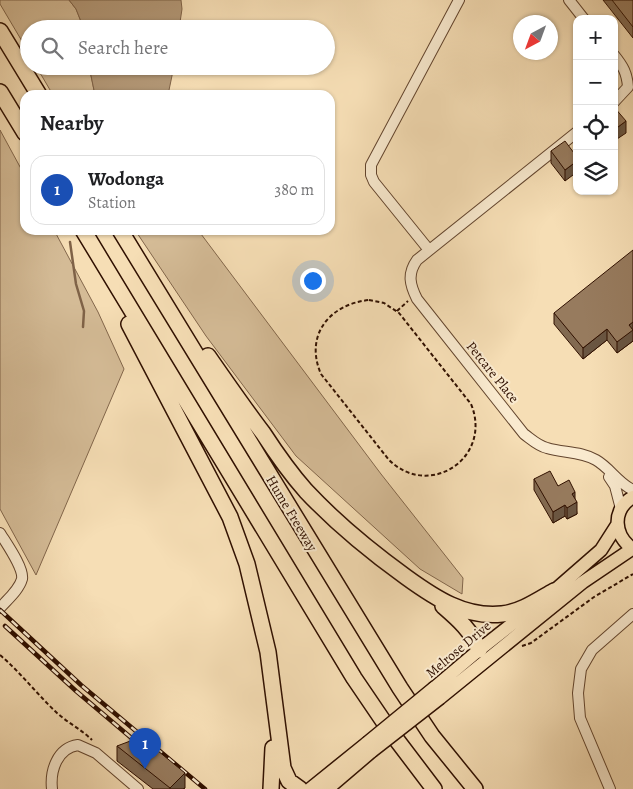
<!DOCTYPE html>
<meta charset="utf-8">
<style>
body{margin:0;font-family:Alegreya,serif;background:#f2f2f2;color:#202124}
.controls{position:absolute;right:15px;top:15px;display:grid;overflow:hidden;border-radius:10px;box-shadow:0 1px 4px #0004}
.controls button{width:45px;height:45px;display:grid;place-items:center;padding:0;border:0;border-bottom:1px solid #e0e0e0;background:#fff;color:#202124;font:25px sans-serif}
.compass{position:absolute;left:513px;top:15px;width:45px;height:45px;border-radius:50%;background:#fff;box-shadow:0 1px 4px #0004;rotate:221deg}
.you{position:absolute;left:312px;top:280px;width:18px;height:18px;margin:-12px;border:4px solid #fff;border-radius:50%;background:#1a73e8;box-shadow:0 0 0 8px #1a73e833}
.badge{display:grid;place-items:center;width:32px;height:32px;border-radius:50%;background:#b45309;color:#fff;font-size:16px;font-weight:700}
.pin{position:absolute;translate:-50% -41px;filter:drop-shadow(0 1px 2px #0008)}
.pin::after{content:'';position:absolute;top:26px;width:18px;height:15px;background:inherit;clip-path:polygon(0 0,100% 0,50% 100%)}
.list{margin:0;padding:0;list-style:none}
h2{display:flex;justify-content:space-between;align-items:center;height:65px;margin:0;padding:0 20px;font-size:21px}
h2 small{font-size:16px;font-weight:400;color:#757577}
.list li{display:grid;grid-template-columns:32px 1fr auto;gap:15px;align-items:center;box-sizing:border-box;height:70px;margin:0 10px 10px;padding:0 10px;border:1px solid #e0e0e0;border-radius:15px}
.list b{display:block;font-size:19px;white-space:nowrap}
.list p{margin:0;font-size:16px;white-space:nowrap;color:#757577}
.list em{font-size:16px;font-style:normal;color:#757577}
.icon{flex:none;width:28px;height:28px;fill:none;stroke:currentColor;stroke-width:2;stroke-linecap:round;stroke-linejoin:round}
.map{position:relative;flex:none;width:633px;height:789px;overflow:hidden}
.search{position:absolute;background:#fff;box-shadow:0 1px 4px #0004;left:20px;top:20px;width:315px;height:55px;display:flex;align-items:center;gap:12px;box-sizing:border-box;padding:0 18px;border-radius:28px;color:#757577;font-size:19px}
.panel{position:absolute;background:#fff;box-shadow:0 1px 4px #0004;left:20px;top:90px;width:315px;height:145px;border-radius:15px}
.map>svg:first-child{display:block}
.green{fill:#d4bb96;stroke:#82664b}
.water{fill:#b39877;stroke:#7f6247}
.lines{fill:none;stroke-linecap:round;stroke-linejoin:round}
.stream{stroke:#7f6247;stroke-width:2.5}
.minor-casing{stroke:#62442d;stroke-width:12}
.major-casing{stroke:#301000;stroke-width:15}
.highway-casing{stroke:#301000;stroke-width:18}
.path{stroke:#301000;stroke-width:2;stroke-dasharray:4 2.5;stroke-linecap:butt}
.minor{stroke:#f9eacf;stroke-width:10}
.major{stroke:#f6deb5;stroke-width:12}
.highway{stroke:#f6deb5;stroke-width:15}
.rail-casing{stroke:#301000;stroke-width:4.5}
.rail{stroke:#f9eacf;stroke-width:2.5;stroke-dasharray:8;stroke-linecap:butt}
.major-bridge-casing{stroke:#301000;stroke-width:15;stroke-linecap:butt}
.major-bridge{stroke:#f6deb5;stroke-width:12}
.wall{fill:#826a51;stroke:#301000}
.shaded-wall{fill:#6a5642;stroke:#301000}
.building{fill:#977b5e;stroke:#301000}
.labels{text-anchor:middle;stroke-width:4;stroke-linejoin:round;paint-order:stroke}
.street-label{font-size:14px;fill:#301000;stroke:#f9eacf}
</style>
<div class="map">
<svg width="633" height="789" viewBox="0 0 633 789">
<rect width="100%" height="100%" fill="#f6deb5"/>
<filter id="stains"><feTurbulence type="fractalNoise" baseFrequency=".004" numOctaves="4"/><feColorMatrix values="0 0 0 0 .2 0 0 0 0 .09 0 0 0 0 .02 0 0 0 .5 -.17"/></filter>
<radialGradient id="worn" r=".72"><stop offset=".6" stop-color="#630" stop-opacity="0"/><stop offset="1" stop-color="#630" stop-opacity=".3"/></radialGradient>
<path class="green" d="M0,0H69L76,9L84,29H29V53L0,4Z
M36,66H89L95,95H53Z
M0,130L25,176V230H54L98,312L124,369L36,575L0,509Z
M135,230H198L381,474L463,578L462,594L420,569L296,456L206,336Z"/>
<path class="water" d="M69,0H181L182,9L179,29H84L76,9Z
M89,66H174L168,95H95Z"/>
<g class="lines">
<path class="stream" d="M70,242L76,284L84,311L83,327"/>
<defs>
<path id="minor" d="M569,0L584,19
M614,55C623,66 627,73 628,87L614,102
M577,132L417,260C407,274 410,285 417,299L524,434C531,439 538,446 547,448C563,453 581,451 596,460C610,468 618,483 633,490
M429,250L374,182L371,175V165L459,0
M609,477L615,486L621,509
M0,533C6,543 24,568 22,579C19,590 7,600 0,608
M52,789C50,771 57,748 78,745L96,753L138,789
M610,789L580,718L578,693L581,669L592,650L633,614"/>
<path id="major" d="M633,497C611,510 614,536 633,549
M434,688L479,650L554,591L601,550L617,525
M440,698L583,582L632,549
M310,789L367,743
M325,789L331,786L372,751"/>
<path id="highway" d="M0,31L39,95
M0,92L25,133
M83,230L354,678L390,731L434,789
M120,230L400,688L432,736L475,789
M129,324L230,517L247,564L268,652L283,768L289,781L300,789
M208,356C226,382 244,408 263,433C276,453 290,473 306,491C336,523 370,551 406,577C435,598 465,618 502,614C521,612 538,600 554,591
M443,606C458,619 472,631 479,650
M271,789L273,748"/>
</defs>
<use href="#minor" class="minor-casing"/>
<use href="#major" class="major-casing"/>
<use href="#highway" class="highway-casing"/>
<path class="path" d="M369,300L384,303L399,313L471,404C493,457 430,500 389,460L321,374C304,335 330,304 369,300Z
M397,311L408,301
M522,646L531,643L594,597L633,574
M0,655C20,672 36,693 55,711C66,722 81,729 92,740"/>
<use href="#minor" class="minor"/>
<use href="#major" class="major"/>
<use href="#highway" class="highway"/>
<defs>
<path id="rail" d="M0,610L81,685L205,789
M5,626L76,691L142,747"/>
</defs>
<use href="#rail" class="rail-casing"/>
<use href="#rail" class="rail"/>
<defs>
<path id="major-bridge" d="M367,743L434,688
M372,751L440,698"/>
</defs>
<use href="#major-bridge" class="major-bridge-casing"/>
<use href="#major-bridge" class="major-bridge"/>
</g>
<path class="wall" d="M603,0H633V38Z
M551,151L577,157L565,181L551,163Z
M554,313L633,333V341L617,353L607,340L583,359L554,324Z
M534,479L558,486L575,500L577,514L567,519L565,516L553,523L534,490Z
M117,746L185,788L183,789H153L117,761Z"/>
<path class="shaded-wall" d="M626,121V133L614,141V130Z
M577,161V172L565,181V170Z
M633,322V341L617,353V342L629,325Z
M607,329V340L583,359V348Z
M575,492V503L577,502V514L567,519V508L572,494Z
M565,505V516L553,523V512Z
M185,773V788L183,789H170V788Z"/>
<path class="building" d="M612,0H633V27Z
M614,107L626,121L614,130Z
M565,141L577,157V161L565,170L551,151Z
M633,250V322L629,325L633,330L617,342L607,329L583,348L554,313Z
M550,471L558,486L569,480L575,492L572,494L577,502L567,508L565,505L553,512L534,479Z
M141,737L185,773L170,788L117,746Z"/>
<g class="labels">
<g class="street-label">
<text transform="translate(493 372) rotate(51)" y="5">Petcare Place</text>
<text transform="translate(292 513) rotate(59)" y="5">Hume Freeway</text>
<text transform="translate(458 649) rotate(-40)" y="5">Melrose Drive</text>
</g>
</g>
<rect width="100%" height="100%" filter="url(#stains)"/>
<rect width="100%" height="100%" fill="url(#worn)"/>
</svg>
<div class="controls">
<button>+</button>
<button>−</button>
<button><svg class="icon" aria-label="locate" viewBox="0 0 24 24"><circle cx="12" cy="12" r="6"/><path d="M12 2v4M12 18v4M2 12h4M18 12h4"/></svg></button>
<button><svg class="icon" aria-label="layers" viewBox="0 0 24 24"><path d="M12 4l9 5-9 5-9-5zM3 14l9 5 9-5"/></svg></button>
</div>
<svg class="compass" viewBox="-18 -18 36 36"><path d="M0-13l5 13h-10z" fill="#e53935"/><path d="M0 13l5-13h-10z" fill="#757577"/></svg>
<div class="you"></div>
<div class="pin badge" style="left:145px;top:769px;background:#1a4fb4">1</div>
<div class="search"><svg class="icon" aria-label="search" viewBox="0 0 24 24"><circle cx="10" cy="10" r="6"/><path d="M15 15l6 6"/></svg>Search here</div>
<section class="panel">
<h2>Nearby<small></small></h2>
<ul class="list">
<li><span class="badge" style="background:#1a4fb4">1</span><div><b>Wodonga</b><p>Station</p></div><em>380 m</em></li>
</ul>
</section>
</div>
